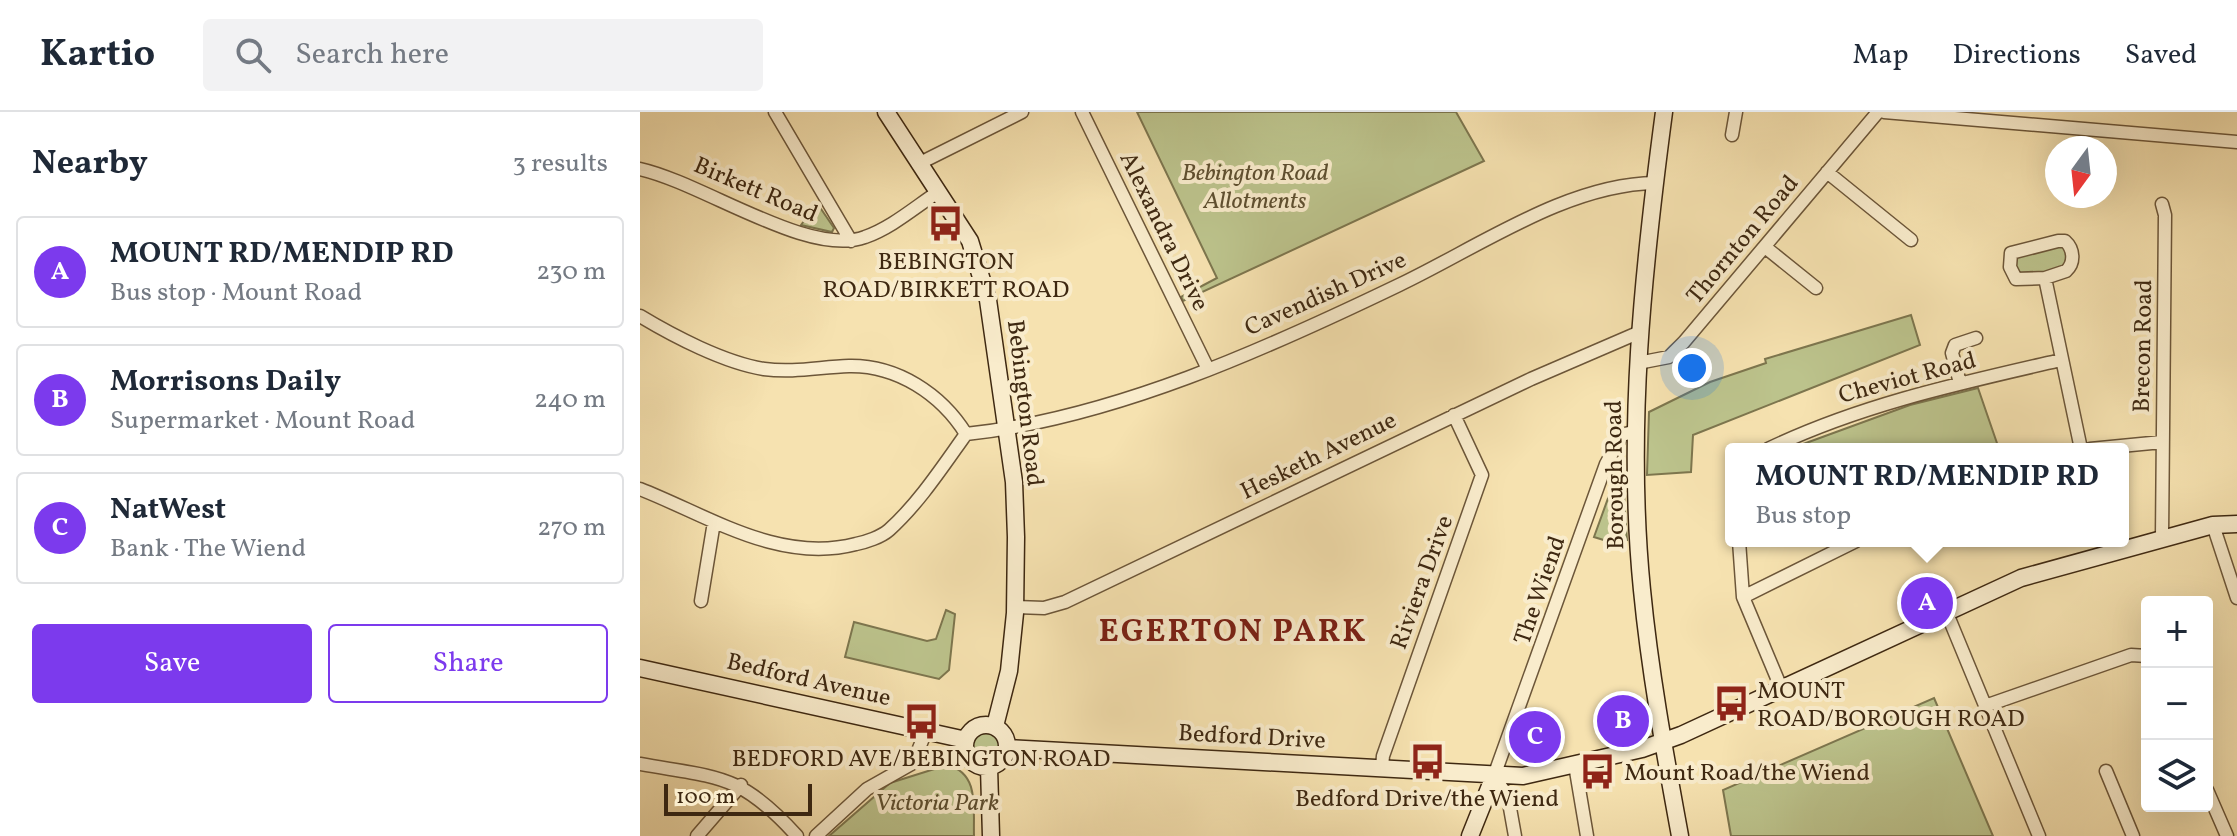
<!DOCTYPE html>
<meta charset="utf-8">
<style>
body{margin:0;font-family:Vollkorn,serif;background:#f2f2f3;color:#1f2937}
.controls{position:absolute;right:24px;bottom:24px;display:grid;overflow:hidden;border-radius:8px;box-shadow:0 8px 32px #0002}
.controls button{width:72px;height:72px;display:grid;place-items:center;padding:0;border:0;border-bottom:2px solid #e0e1e3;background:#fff;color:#1f2937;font:40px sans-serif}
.compass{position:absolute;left:1405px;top:24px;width:72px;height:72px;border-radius:50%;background:#fff;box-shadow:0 8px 32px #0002;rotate:195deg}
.scale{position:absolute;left:24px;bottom:20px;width:148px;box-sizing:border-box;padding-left:8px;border:4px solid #3e2811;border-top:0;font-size:22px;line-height:28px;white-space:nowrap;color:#3e2811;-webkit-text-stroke:6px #f9eccc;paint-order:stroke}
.you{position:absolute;left:1052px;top:256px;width:28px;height:28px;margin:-20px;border:6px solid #fff;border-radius:50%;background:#1a73e8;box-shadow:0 0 0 12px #1a73e833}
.badge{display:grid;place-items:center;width:52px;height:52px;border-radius:50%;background:#7c3aed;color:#fff;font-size:26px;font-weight:700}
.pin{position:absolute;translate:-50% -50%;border:4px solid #fff;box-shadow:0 2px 8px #0006}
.popup{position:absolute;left:1085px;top:331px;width:404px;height:104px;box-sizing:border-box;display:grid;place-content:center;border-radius:8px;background:#fff;filter:drop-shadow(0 2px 6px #0005);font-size:26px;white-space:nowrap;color:#747a83}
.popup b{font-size:30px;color:#1f2937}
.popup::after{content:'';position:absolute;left:50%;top:100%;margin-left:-16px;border:16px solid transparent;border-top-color:#fff}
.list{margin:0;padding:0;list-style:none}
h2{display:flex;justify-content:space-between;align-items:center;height:104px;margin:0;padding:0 32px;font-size:34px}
h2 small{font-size:26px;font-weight:400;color:#747a83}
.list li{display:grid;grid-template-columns:52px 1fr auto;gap:24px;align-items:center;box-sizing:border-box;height:112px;margin:0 16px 16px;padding:0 16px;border:2px solid #e0e1e3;border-radius:8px}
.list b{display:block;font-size:30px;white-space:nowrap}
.list p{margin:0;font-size:26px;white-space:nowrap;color:#747a83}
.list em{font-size:26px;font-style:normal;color:#747a83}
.actions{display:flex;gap:16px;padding:24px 32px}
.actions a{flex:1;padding:18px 0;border:2px solid #7c3aed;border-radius:8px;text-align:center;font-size:28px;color:#7c3aed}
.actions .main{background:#7c3aed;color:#fff}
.icon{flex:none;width:44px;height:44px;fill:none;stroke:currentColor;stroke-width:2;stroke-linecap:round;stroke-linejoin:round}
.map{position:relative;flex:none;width:1597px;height:724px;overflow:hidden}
header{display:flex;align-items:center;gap:48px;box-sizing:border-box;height:112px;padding:0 40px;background:#fff;border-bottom:2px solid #e0e1e3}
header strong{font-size:38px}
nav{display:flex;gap:44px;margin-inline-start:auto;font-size:28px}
.search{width:560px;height:72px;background:#f2f2f3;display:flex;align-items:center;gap:20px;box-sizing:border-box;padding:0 28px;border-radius:8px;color:#747a83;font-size:30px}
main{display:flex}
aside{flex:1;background:#fff}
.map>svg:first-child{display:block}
.green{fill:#bcc38c;stroke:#7d764e;stroke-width:2}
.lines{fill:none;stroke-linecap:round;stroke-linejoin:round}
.street-casing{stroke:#6c5639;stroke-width:15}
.secondary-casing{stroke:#3e2811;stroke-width:19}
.street{stroke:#f9eccc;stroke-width:12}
.secondary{stroke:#f9eccc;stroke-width:16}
.labels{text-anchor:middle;stroke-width:8;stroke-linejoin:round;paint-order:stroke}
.park-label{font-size:24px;font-style:italic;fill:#5e4f30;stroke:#f9eccc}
.street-label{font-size:24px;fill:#3e2811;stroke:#f9eccc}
.poi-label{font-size:24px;fill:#3e2811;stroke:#f9eccc}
.district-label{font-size:32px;font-weight:bold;letter-spacing:2px;fill:#7a1f14;stroke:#f9eccc}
</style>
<header>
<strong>Kartio</strong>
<div class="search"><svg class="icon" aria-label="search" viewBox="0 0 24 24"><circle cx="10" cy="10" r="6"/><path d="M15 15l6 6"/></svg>Search here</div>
<nav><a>Map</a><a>Directions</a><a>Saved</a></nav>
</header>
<main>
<aside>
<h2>Nearby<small>3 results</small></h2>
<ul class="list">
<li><span class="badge">A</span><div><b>MOUNT RD/MENDIP RD</b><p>Bus stop · Mount Road</p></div><em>230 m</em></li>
<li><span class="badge">B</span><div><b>Morrisons Daily</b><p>Supermarket · Mount Road</p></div><em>240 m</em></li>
<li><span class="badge">C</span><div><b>NatWest</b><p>Bank · The Wiend</p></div><em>270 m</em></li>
</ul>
<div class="actions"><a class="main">Save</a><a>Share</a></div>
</aside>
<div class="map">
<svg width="1597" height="724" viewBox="0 0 1597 724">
<rect width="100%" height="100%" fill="#f6e2b0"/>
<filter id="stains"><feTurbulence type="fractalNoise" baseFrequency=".0025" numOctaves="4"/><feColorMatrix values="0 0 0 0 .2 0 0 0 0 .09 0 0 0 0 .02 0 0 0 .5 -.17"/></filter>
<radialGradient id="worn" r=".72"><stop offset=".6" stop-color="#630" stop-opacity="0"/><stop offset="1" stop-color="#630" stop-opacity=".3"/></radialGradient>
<path class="green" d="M497,0H816L844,49L543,189L541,185L577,166Z
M177,91L194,116L192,120L161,113Z
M1425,133L1430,150C1416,162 1394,165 1376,161L1373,144Z
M1271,203L1280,233L1053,323L1051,360L1007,363L1009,300L1070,270L1126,251L1125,247Z
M1338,276L1359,337L1155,335L1270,293Z
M971,378L984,382L987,428L970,430L954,425Z
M306,498L315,502L309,558L299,567L205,545L214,510L287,529L296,527Z
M1294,586L1353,724H1091L1083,678Z
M332 634a15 15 0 1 1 30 0a15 15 0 1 1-30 0Z
M307,653C340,661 333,696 334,724H189L250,671Z"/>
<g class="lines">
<defs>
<path id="street" d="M135,0L211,129
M442,0L568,257
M1244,0L1597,30
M1092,23L1096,0
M278,52L382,0
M0,57C63,71 169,146 225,125C251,116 274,96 298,80
M1187,60L1271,128
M1418,129H1425C1434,137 1435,151 1426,159L1405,166L1376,167L1370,155L1371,141Z
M1125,135L1176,176
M1405,166L1441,337
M0,204C33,224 85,251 124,257C153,261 180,255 209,254C257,253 301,282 326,322
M998,251L1029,245L1044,230L1238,0
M1320,271L1312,241L1315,233L1336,226
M1128,337C1222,292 1321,271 1421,248
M1450,337L1522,330
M0,377C69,404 139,452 216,432C226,430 241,425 249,418C279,391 303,354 326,322C474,306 626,237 759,173C837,136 927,72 1015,71
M1573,413L1597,486
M1522,425L1525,103L1522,92
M1099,429L1103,485L1142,578
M1103,485L1216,429
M61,489L74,410
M375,495L404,496L425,490L891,267L1000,220
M1306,499L1399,724
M1345,594L1491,543L1507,544
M0,652C79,666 100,661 157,724
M935,653L947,724
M742,655L743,644L842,363L814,303
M1466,659L1493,724
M1567,678L1587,724
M57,724L101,673
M176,724L227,677L273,651L286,619
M875,724L868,685L854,664L966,352L982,323L996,319"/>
<path id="secondary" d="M246,0L330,129L348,188L374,370L376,425L375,501L369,559L355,614
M1024,0C1003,158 986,318 1002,478C1010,561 1025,642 1040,724
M0,556L326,628
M325 634a21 21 0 1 1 42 0a21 21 0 1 1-42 0Z
M367,636L883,664L1002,637L1041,623L1381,466L1573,413L1597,412
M349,655L351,724
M830,724L854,664"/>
</defs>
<use href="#street" class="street-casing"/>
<use href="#secondary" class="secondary-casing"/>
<use href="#street" class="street"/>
<use href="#secondary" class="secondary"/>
</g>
<defs>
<symbol id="bus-bare" viewBox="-9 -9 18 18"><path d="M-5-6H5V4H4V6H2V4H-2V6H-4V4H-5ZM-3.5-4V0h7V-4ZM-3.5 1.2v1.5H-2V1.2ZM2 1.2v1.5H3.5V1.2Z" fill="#8f2418" stroke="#f9eccc" stroke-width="2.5" paint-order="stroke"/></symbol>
</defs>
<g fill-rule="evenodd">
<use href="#bus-bare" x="280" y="86" width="51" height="51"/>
<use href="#bus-bare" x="1066" y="566" width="51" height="51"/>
<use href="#bus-bare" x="256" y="584" width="51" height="51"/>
<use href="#bus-bare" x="762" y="624" width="51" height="51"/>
<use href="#bus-bare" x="932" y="634" width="51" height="51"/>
</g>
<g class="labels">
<g class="park-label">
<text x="615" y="68">Bebington Road<tspan x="615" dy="28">Allotments</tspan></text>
<text x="297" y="698">Victoria Park</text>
</g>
<g class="street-label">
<text transform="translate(116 77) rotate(23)" y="8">Birkett Road</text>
<text transform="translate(525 119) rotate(64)" y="8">Alexandra Drive</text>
<text transform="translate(1102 127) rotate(-50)" y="8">Thornton Road</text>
<text transform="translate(685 181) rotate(-24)" y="8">Cavendish Drive</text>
<text transform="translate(1502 234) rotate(-89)" y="8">Brecon Road</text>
<text transform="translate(1267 265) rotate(-15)" y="8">Cheviot Road</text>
<text transform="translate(386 291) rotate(83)" y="8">Bebington Road</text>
<text transform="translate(678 343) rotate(-26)" y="8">Hesketh Avenue</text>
<text transform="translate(974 363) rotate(-91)" y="8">Borough Road</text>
<text transform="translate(781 470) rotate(-70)" y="8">Riviera Drive</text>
<text transform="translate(899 478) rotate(-71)" y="8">The Wiend</text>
<text transform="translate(169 567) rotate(13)" y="8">Bedford Avenue</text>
<text transform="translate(612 624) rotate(3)" y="8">Bedford Drive</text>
</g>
<g class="poi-label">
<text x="306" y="157">BEBINGTON<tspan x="306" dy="28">ROAD/BIRKETT ROAD</tspan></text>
<text x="1117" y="586" text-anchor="start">MOUNT<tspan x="1117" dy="28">ROAD/BOROUGH ROAD</tspan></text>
<text x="281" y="654">BEDFORD AVE/BEBINGTON ROAD</text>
<text x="984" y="668" text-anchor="start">Mount Road/the Wiend</text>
<text x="787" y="694">Bedford Drive/the Wiend</text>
</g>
<g class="district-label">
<text x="593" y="529">EGERTON PARK</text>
</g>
</g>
<rect width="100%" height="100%" filter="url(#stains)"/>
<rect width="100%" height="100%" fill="url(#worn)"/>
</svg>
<div class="controls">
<button>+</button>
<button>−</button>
<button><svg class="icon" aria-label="layers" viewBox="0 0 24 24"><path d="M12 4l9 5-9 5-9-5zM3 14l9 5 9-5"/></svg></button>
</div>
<svg class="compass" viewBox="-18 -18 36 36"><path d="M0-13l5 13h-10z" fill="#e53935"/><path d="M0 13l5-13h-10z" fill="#747a83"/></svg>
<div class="scale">100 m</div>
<div class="you"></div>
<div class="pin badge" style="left:1287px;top:491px">A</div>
<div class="popup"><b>MOUNT RD/MENDIP RD</b>Bus stop</div>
<div class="pin badge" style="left:983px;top:609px">B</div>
<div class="pin badge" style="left:895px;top:625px">C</div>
</div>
</main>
